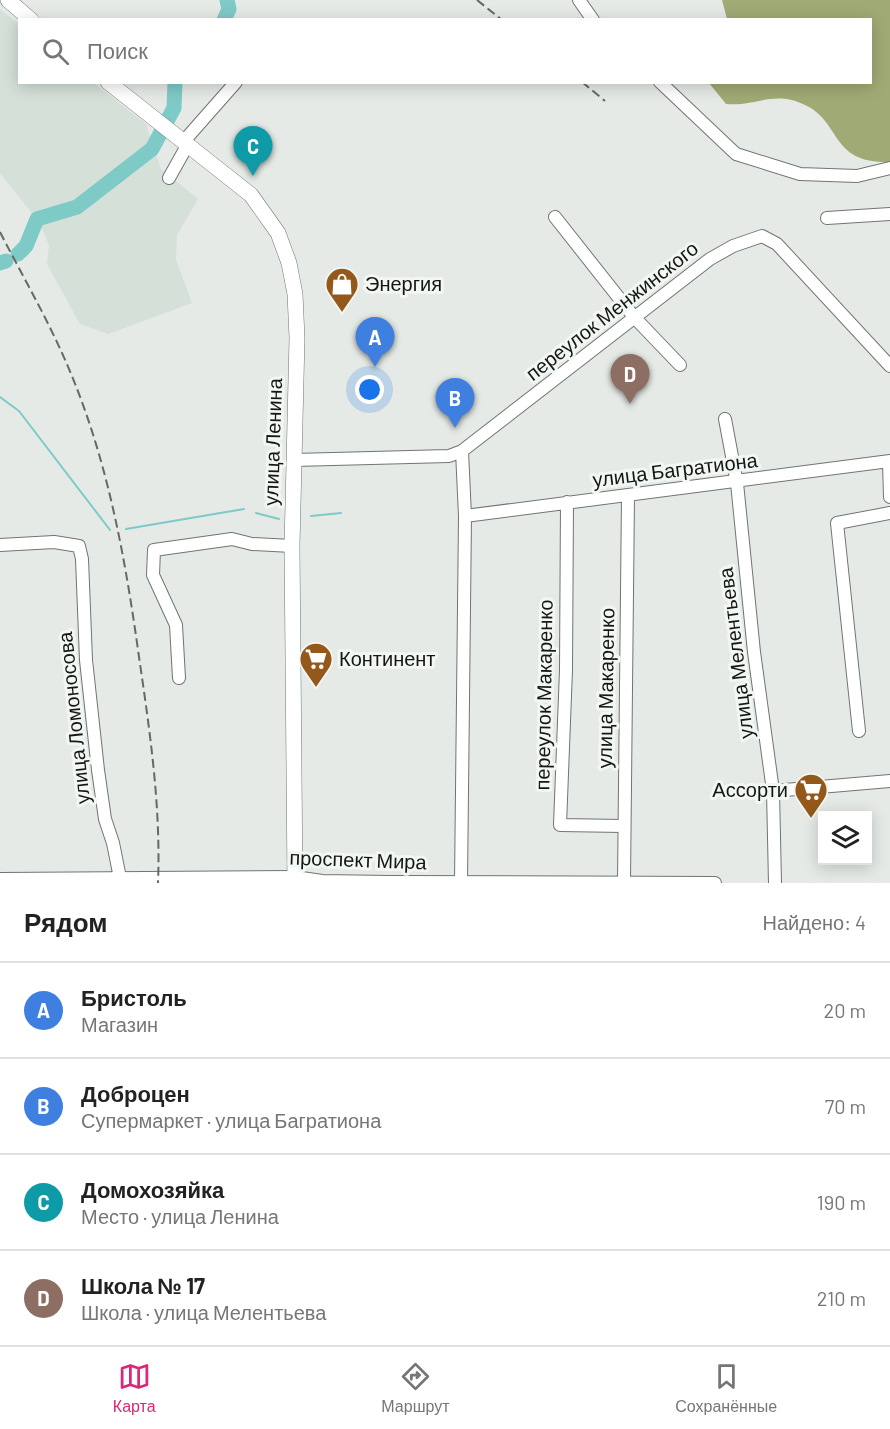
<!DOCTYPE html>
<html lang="ru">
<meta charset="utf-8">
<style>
body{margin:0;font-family:Barlow,sans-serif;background:#f2f2f2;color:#222}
.controls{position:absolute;right:18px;bottom:18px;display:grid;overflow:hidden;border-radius:0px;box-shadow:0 3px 15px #0003}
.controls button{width:54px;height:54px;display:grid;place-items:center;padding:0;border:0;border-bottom:2px solid #e0e0e0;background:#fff;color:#222;font:30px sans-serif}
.you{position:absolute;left:370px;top:390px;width:21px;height:21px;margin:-15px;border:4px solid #fff;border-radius:50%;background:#1a73e8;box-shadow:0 0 0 9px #1a73e833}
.badge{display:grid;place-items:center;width:39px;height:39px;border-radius:50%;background:#db2777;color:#fff;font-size:20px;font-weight:700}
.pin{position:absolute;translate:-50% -50px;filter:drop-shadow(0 2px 3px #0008)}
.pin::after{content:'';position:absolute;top:32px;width:21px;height:18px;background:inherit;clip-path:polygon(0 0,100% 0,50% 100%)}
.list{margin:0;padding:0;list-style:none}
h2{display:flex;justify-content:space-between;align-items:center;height:78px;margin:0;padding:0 24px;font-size:26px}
h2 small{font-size:20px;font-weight:400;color:#767676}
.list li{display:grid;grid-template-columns:39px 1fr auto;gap:18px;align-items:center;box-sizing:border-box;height:96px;padding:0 24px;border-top:2px solid #e0e0e0}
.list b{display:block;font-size:22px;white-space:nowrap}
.list p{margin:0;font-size:20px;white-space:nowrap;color:#767676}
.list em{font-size:20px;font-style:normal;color:#767676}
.icon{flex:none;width:33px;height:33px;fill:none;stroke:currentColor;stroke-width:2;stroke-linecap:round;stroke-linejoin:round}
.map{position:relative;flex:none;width:890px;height:883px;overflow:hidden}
.search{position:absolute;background:#fff;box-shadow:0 3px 15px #0003;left:18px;right:18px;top:18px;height:66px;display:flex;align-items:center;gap:15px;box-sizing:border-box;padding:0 21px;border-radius:0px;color:#767676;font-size:22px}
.sheet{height:462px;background:#fff}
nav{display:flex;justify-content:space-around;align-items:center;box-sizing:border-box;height:84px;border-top:2px solid #e0e0e0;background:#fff;font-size:16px;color:#767676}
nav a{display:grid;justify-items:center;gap:3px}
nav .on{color:#db2777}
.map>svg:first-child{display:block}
.built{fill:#d4e0d8}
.forest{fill:#a0aa74}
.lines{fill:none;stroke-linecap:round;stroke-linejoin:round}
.stream{stroke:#7ecac7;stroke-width:2}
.river{stroke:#7ecac7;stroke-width:15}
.minor-casing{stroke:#707572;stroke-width:14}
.major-casing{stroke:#707572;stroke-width:16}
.minor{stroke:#fff;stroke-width:12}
.major{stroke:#fff;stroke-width:15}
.rail{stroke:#656866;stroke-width:2;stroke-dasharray:9 4.5;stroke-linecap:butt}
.labels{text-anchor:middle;stroke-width:6;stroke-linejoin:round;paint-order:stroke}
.poi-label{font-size:20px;fill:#151715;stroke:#f2f7f3;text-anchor:start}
.street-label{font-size:20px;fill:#151715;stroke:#f2f7f3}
</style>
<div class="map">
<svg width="890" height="883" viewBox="0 0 890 883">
<rect width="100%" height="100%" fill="#e5eae6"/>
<path class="built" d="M0,9L19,24L20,82L94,83L146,124L161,169L198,199L177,235L176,260L192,303L108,334L80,324L47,264L49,245L39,222L0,173Z"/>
<path class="forest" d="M722,0H890V162C831,164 841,123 807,106C774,89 756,107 726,104L709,83L870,82V20L727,19Z"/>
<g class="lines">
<path class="stream" d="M0,397L19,411L110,530
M256,513L279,519
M311,516L341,513
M126,529L244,509"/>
<path class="river" d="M224,20L229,9L227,0
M18,254L26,246L37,219L77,207L152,149L174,108L175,82
M0,263L6,261"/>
<defs>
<path id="minor" d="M579,0L593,20
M660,82L736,154L800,174L857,176L890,168
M184,141L236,82
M169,178L188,144
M555,217L634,317L680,365
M827,218L890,214
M725,419L737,483L754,652L773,791L775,883
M294,460L449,456L462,451L710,259L733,246L762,236L777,244L890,366
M889,462L890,497
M567,502L566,670L560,825L624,826
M465,516L890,461
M0,545L54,542L79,546L82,559L86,660L98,770L105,819L113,843L121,883
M179,678L176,625L153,575L154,550L232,539L252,544L292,546
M859,731L837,523L890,513
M773,791L890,781
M0,879L295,877L322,881L388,882L715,883
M624,881L628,496
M461,883L465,516L462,451"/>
<path id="major" d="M8,0L31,20
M108,82L251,195L278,233L289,263L295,294L297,338L292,546L295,883"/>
</defs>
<use href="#minor" class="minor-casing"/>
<use href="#major" class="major-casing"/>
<use href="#minor" class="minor"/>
<use href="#major" class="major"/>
<path class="rail" d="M477,0L502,20
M582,82L605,101
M0,232C22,275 47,318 66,362C107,456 125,556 139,657C150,732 161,807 158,883"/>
</g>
<defs>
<symbol id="shop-pin" viewBox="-11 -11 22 30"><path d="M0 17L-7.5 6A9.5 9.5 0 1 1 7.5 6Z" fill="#94581a" stroke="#f2f7f3"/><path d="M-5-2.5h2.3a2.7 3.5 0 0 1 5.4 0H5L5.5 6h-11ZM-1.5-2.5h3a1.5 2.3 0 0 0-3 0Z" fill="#fff"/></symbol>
<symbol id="supermarket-pin" viewBox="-11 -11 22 30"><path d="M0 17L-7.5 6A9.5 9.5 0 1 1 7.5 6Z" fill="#94581a" stroke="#f2f7f3"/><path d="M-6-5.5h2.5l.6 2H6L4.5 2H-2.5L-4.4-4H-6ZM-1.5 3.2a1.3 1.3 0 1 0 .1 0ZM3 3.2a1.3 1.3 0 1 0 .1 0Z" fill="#fff"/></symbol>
</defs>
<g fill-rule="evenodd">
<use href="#shop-pin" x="323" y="265" width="38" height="52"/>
<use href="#supermarket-pin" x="297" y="640" width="38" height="52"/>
<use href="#supermarket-pin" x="792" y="771" width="38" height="52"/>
</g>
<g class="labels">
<g class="poi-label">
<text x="365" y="291">Энергия</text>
<text x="339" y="666">Континент</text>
<text x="788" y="797" text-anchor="end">Ассорти</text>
</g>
<g class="street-label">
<text transform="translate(612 311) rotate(-38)" y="7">переулок Менжинского</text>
<text transform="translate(273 442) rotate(-88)" y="7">улица Ленина</text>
<text transform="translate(675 470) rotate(-7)" y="7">улица Багратиона</text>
<text transform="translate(736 653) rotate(-97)" y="7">улица Мелентьева</text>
<text transform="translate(606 688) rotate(-89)" y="7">улица Макаренко</text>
<text transform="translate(544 695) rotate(-89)" y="7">переулок Макаренко</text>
<text transform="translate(74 718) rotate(-96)" y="7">улица Ломоносова</text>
<text transform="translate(358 860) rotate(2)" y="7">проспект Мира</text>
</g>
</g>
</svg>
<div class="controls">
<button><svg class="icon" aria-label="layers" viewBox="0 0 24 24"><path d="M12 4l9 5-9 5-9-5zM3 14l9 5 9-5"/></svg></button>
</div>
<div class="you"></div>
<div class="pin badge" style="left:375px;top:367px;background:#3f7fe0">A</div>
<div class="pin badge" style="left:455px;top:428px;background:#3f7fe0">B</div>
<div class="pin badge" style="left:253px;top:176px;background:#0f9aa8">C</div>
<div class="pin badge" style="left:630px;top:404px;background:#8d6e63">D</div>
<div class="search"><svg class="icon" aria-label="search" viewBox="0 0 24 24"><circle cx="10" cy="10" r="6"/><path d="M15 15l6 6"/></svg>Поиск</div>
</div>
<section class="sheet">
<h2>Рядом<small>Найдено: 4</small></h2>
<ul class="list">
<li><span class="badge" style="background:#3f7fe0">A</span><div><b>Бристоль</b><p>Магазин</p></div><em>20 m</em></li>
<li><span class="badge" style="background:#3f7fe0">B</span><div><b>Доброцен</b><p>Супермаркет · улица Багратиона</p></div><em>70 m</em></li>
<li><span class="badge" style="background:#0f9aa8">C</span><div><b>Домохозяйка</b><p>Место · улица Ленина</p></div><em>190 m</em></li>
<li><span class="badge" style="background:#8d6e63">D</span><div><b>Школа № 17</b><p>Школа · улица Мелентьева</p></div><em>210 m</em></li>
</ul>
</section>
<nav>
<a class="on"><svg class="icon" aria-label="map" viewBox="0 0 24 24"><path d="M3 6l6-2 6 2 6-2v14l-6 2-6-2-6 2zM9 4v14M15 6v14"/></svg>Карта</a>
<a><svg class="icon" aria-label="directions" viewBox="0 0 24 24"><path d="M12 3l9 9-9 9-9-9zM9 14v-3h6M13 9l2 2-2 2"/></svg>Маршрут</a>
<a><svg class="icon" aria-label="saved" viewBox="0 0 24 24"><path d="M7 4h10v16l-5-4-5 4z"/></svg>Сохранённые</a>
</nav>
